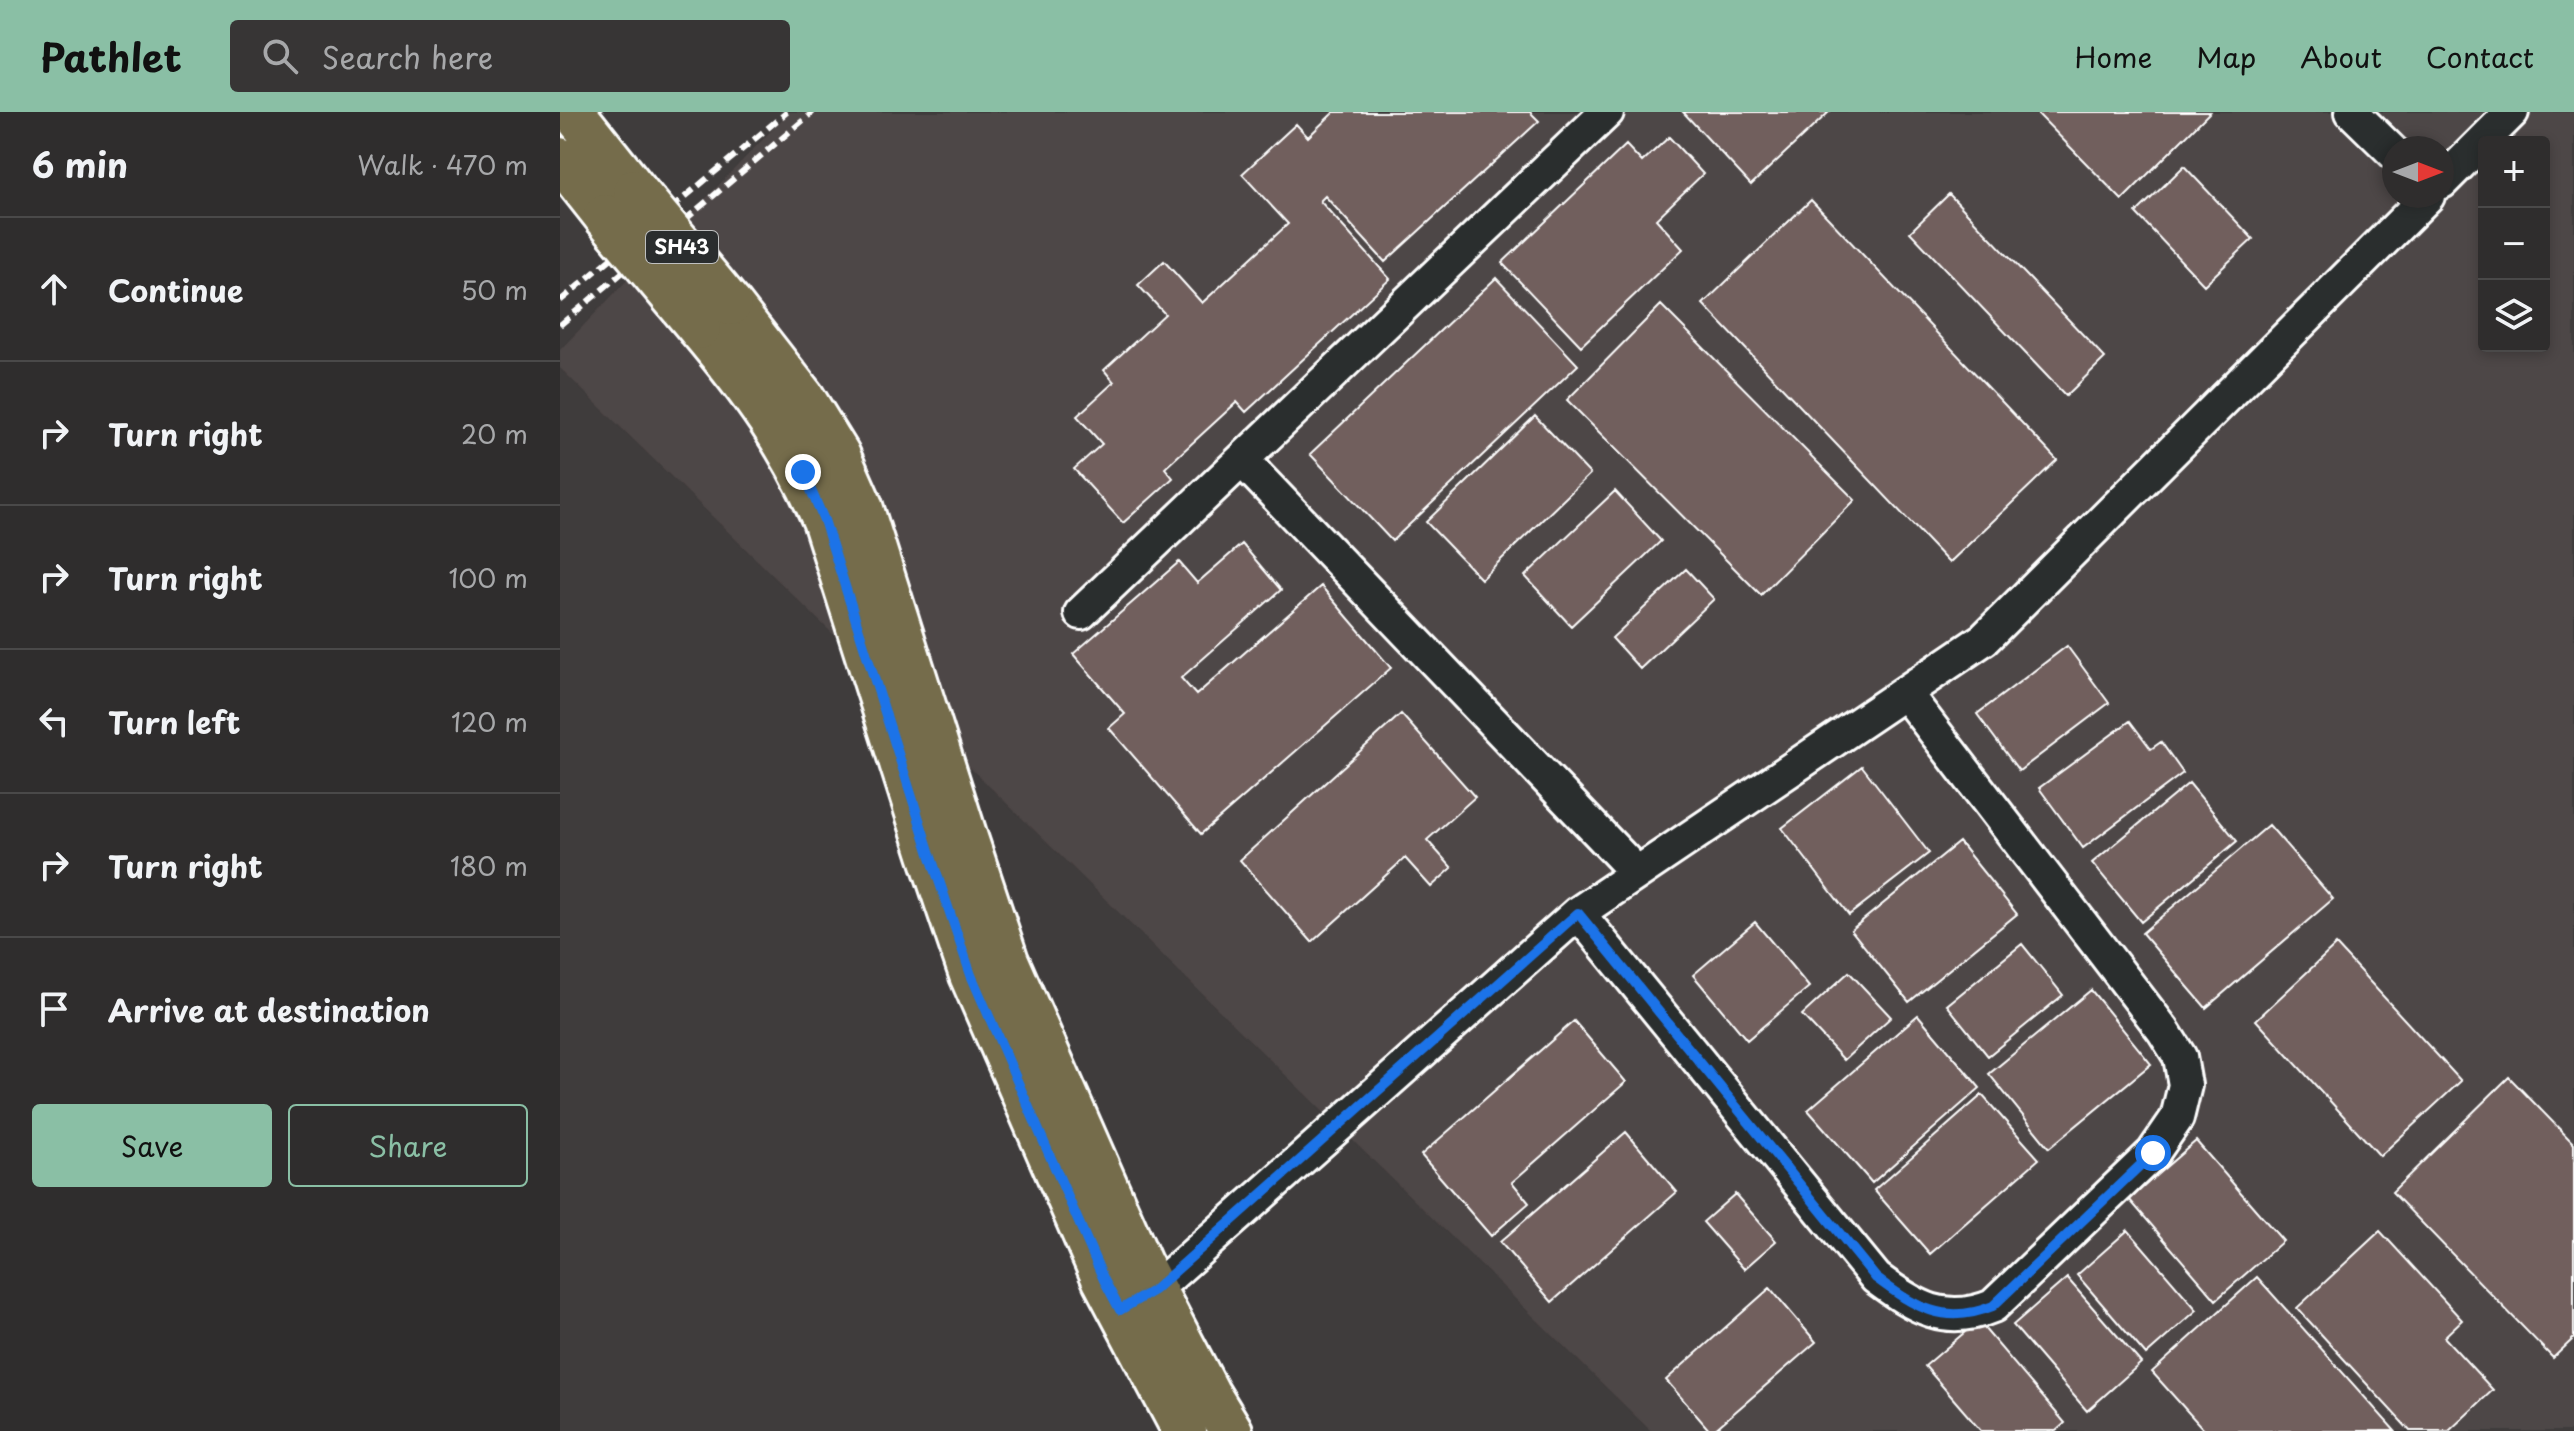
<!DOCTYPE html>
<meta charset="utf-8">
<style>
body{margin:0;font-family:"Playpen Sans",sans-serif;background:#373535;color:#f1f3f6}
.controls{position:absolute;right:24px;top:24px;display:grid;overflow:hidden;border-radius:8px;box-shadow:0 4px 12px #0003}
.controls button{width:72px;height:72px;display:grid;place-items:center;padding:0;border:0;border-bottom:2px solid #4a4949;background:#2f2d2d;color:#f1f3f6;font:40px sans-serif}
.compass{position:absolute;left:1822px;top:24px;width:72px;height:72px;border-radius:50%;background:#2f2d2d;box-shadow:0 4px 12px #0003;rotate:90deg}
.stop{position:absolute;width:24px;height:24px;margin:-18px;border:6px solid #1a73e8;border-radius:50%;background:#fff}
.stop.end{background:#1a73e8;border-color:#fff;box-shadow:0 2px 8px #0008}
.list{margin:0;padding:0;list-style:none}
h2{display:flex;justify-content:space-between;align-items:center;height:104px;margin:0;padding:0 32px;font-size:34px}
h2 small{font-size:26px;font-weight:400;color:#a7a8aa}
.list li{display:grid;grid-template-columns:52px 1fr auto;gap:24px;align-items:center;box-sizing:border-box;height:144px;padding:0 32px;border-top:2px solid #4a4949}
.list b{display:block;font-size:30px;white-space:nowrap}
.list em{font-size:26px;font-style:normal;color:#a7a8aa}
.actions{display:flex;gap:16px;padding:24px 32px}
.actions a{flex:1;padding:18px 0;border:2px solid #8abfa5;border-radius:8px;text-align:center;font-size:28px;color:#8abfa5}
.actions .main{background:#8abfa5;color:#111}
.icon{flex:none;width:44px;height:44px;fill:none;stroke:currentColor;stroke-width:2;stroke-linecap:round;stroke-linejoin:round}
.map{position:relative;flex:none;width:2014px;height:1319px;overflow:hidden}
header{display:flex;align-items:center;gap:48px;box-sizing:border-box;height:112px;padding:0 40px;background:#8abfa5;color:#111}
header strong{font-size:38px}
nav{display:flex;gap:44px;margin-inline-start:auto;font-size:28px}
.search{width:560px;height:72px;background:#373535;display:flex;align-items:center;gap:20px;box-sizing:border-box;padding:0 28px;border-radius:8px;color:#a7a8aa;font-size:30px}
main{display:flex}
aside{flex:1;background:#2f2d2d}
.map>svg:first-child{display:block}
.built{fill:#4e4646;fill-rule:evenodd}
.building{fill:#715e5d;stroke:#fff;stroke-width:2}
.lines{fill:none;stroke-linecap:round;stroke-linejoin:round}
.minor-casing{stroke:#fff;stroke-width:38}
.major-casing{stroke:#fff;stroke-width:48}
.minor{stroke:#2a2d2e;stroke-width:32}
.major{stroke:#746c4b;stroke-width:42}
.rail{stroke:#fff;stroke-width:6;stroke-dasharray:12 6;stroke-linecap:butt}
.major-bridge-casing{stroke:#fff;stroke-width:48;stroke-linecap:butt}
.major-bridge{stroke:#746c4b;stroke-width:42}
.route{stroke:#1a73e8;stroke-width:10}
.labels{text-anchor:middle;stroke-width:6;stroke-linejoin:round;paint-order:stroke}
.shield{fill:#2a2d2e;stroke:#bfc0c0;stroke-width:2}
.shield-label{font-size:20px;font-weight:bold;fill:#fff}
</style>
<header>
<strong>Pathlet</strong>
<div class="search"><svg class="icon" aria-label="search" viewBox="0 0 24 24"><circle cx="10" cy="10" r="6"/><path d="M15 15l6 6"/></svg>Search here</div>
<nav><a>Home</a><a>Map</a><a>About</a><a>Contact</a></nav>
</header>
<main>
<aside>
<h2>6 min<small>Walk · 470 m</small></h2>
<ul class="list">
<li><svg class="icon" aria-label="ahead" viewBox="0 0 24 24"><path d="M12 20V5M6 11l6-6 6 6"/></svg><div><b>Continue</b></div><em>50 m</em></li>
<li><svg class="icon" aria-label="right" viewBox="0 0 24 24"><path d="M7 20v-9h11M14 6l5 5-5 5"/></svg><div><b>Turn right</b></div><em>20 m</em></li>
<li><svg class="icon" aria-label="right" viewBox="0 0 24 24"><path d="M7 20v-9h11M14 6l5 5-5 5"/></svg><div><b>Turn right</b></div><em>100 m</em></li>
<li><svg class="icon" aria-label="left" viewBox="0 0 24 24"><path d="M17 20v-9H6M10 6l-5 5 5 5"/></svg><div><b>Turn left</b></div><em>120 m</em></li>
<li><svg class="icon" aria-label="right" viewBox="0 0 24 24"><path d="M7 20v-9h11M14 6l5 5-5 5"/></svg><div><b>Turn right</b></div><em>180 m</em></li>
<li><svg class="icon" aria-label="arrive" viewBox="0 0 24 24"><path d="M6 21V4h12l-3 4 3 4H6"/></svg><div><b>Arrive at destination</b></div></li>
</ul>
<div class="actions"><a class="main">Save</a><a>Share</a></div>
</aside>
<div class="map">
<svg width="2014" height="1319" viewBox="0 0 2014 1319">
<rect width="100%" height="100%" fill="#3f3c3c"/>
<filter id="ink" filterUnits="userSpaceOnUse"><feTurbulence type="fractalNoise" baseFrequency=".0125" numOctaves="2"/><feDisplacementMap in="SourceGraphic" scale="16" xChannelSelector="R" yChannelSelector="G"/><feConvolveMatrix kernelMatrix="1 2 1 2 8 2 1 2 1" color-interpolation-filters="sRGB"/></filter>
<g filter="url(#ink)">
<path class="built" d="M229,0H2014V1319H1091L0,256V238ZM1924,30H1984V234H1924ZM1834,36H1882V84H1834Z"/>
<path class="building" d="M774,0H970L979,9L825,150L765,84L760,89L830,167L686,300L677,290L605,356L613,366L563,411L514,357L542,332L517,304L554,270L544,258L605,202L578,173L604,149L642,191L728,112L682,62L736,12L748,25Z
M1123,0H1269L1191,73Z
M1476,0H1650L1562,88Z
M1109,25L1143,62L1096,107L1123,137L1021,234L942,151L1066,33L1082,50Z
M1624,54L1693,127L1644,173L1576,101Z
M1389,82L1545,246L1506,284L1350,120Z
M1251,88L1497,348L1389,451L1143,192Z
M936,166L1018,253L832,429L750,342Z
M1101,193L1295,388L1201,483L1007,288Z
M975,304L1030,362L921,467L866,410Z
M1055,379L1101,429L1011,514L965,464Z
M682,432L721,478L621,566L636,583L761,474L831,556L641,722L549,616L565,602L513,542L619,450L637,471Z
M1126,457L1154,487L1080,557L1052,526Z
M1507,534L1549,591L1459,659L1417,602Z
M841,602L915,685L867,728L892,756L871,775L845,746L752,830L680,748Z
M1570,609L1591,637L1601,630L1623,661L1523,736L1479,676Z
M1302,654L1369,741L1289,803L1222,716Z
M1629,671L1677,729L1581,810L1532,751Z
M1709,713L1773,787L1646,896L1582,821Z
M1399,730L1457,802L1349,890L1291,818Z
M1195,810L1249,875L1187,928L1133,863Z
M1462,832L1503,883L1428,944L1387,893Z
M1776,833L1901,969L1820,1044L1696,908Z
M1289,860L1331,905L1284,948L1242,903Z
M1531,878L1591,952L1489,1036L1429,962Z
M1358,903L1420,976L1312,1071L1248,998Z
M1014,909L1066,970L952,1070L969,1091L931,1124L861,1043Z
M1949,965L2014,1032V1226L1993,1246L1832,1080Z
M1422,983L1479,1047L1370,1142L1314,1078Z
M1066,1020L1117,1080L992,1190L940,1130Z
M1636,1029L1723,1129L1656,1188L1569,1087Z
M1175,1082L1216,1129L1184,1157L1143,1110Z
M1568,1118L1637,1198L1586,1243L1517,1163Z
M1820,1119L1902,1208L1884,1225L1933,1278L1889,1319H1850L1737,1196Z
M1697,1165L1835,1319H1645L1592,1260Z
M1507,1166L1581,1251L1527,1299L1453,1213Z
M1210,1176L1256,1230L1153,1319H1150L1106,1268Z
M1418,1209L1505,1311L1496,1319H1421L1365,1254Z"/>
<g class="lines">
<defs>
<path id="minor" d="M1792,0L1834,41
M1882,70L1952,0
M682,348L1077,761
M521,501L1047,0
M1018,801L1316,1166C1355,1195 1385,1214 1433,1194L1593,1041L1617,1006L1625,973L1620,945L1603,918L1345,581
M576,1188L594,1178L1018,801L1424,527L1868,84"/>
<path id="major" d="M13,0L75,78
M0,47L45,104
M170,192L244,287L278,342L301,394L407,729L447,849L580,1151L648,1281L671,1319
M139,216C192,279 231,332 264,408L370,742L411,863L544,1168L624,1319"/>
</defs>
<use href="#minor" class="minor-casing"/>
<use href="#major" class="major-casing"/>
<use href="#minor" class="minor"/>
<use href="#major" class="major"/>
<path class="rail" d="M0,189L227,0
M0,213L253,0"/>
<defs>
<path id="major-bridge" d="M75,78L170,192
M45,104L139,216"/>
</defs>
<use href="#major-bridge" class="major-bridge-casing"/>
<use href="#major-bridge" class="major-bridge"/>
</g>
</g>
<g class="lines" filter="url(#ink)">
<path class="route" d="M243,360L264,408L370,742L411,863L544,1168L560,1198L594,1178L1018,801L1316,1166C1355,1195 1385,1214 1433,1194L1593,1041"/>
</g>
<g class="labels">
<rect class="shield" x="86" y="119" width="72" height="32" rx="6"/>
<g class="shield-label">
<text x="122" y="142">SH43</text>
</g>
</g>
</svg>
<div class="controls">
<button>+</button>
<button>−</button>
<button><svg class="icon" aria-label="layers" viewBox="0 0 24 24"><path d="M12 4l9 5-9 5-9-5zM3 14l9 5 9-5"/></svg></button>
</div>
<svg class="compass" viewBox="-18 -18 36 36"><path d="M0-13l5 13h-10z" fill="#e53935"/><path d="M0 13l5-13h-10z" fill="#a7a8aa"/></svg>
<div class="stop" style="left:1593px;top:1041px"></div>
<div class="stop end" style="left:243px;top:360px"></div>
</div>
</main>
